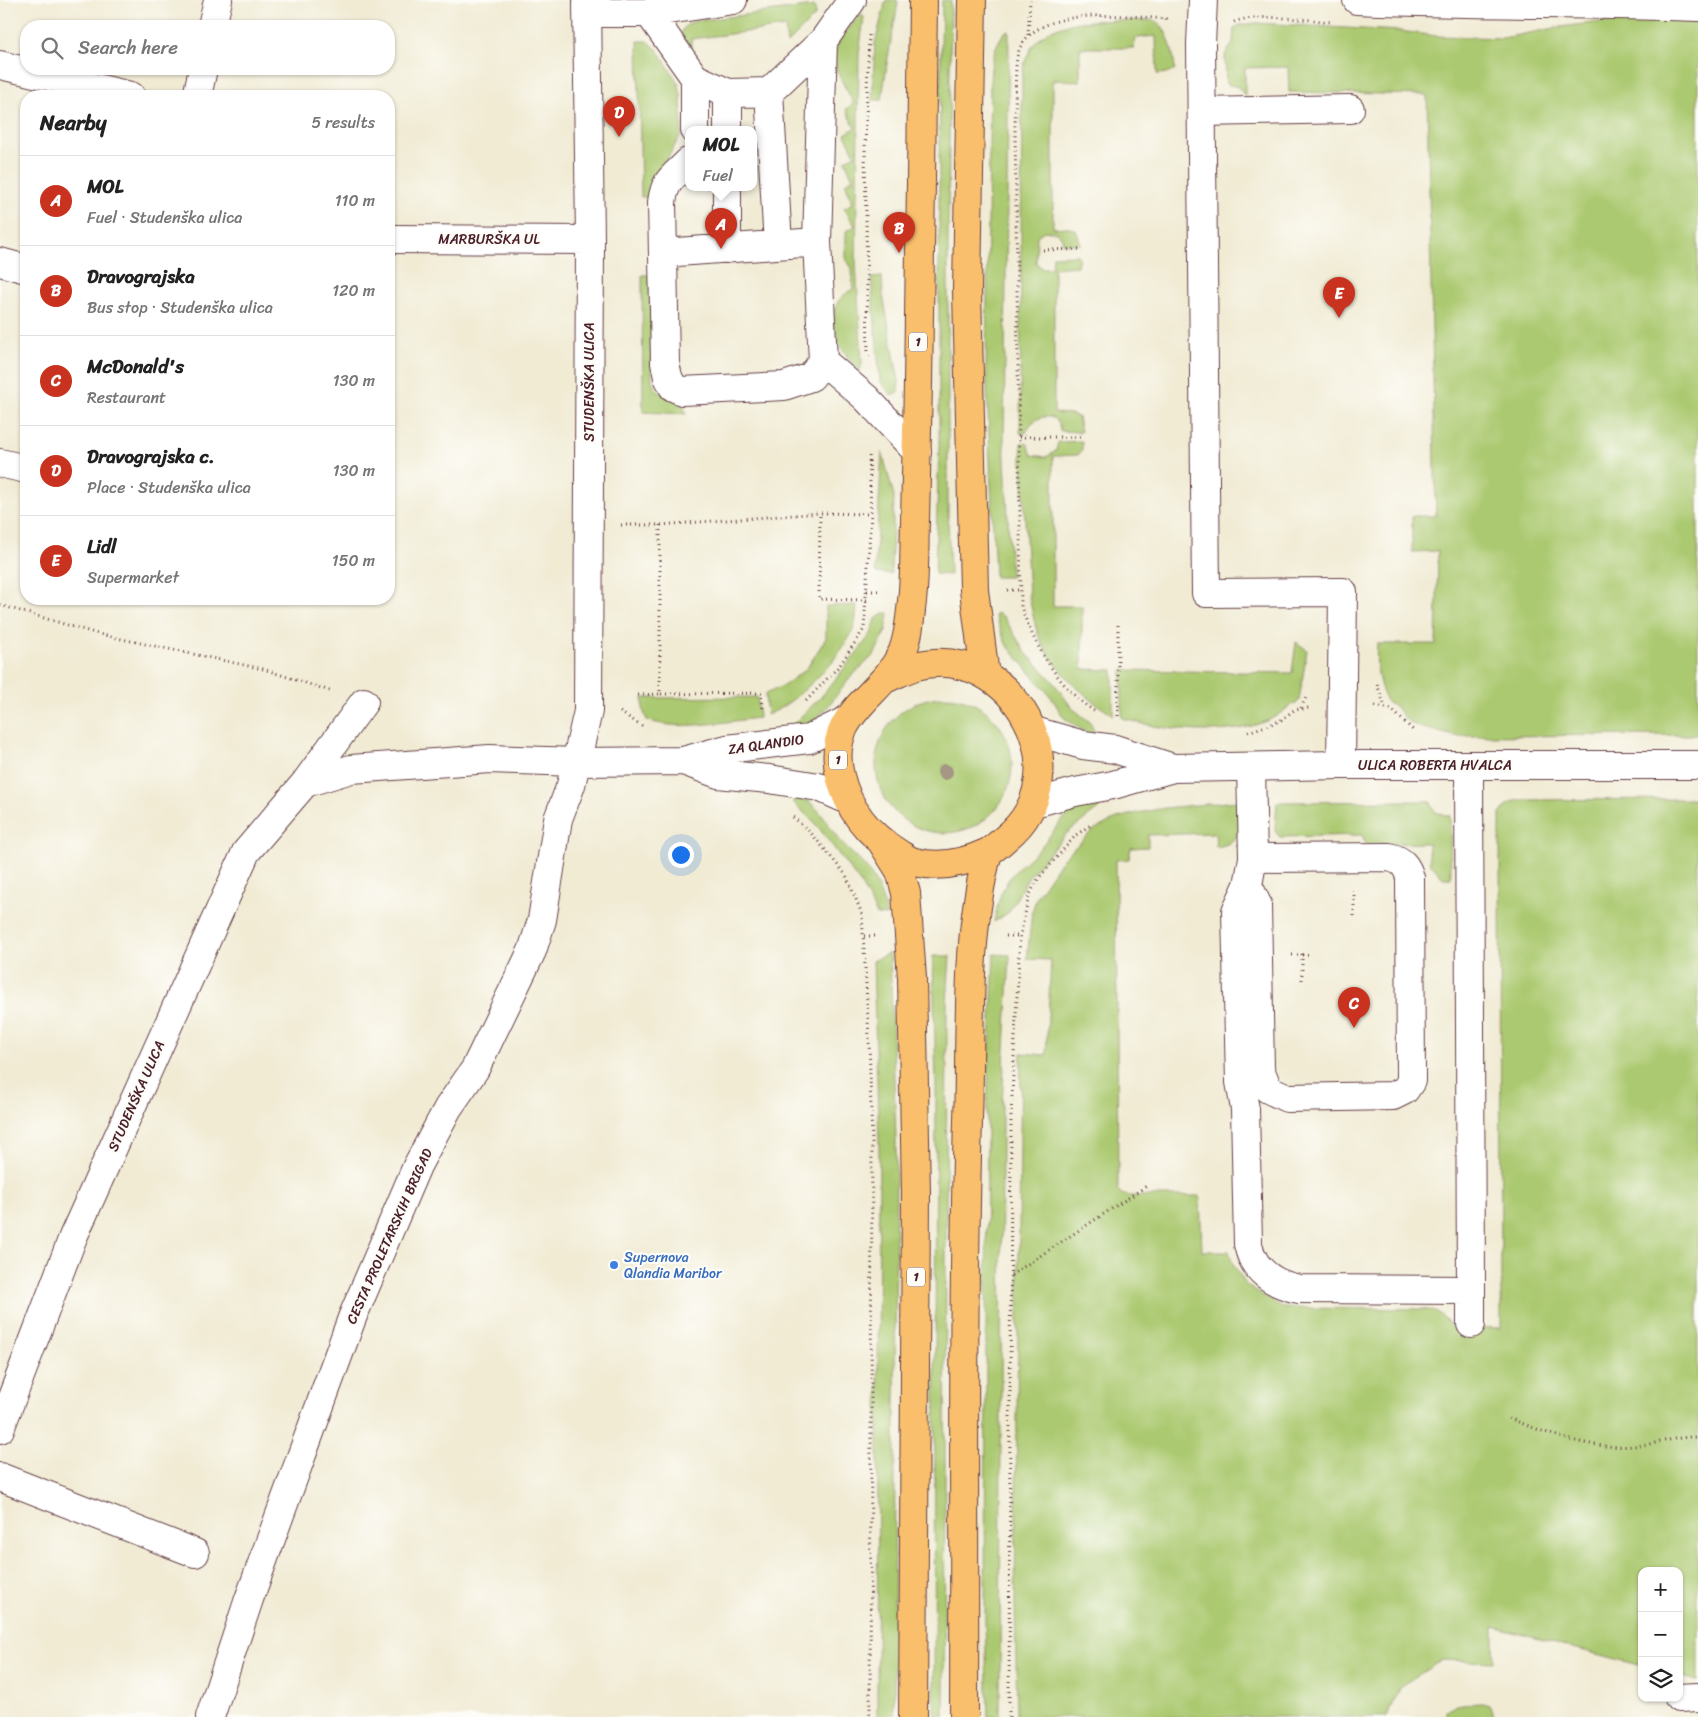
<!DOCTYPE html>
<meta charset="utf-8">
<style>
body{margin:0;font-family:Sriracha,sans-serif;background:#f6f6f6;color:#222}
.controls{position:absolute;right:15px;bottom:15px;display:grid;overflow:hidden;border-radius:10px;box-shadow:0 1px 4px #0004}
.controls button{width:45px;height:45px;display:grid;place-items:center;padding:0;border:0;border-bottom:1px solid #e0e0e0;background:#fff;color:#222;font:25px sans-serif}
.you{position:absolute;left:680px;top:854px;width:18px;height:18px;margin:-12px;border:4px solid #fff;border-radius:50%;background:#1a73e8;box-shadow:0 0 0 8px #1a73e833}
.badge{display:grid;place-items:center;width:32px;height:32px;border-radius:50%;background:#c8321e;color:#fff;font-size:16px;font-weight:700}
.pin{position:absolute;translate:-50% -41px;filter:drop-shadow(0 1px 2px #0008)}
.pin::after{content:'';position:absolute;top:26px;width:18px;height:15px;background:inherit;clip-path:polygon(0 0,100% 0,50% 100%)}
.popup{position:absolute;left:685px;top:126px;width:72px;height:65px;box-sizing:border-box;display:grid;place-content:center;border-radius:10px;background:#fff;filter:drop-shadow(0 1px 4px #0005);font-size:16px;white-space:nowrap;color:#767676}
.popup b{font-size:19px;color:#222}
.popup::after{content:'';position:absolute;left:50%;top:100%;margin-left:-10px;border:10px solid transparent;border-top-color:#fff}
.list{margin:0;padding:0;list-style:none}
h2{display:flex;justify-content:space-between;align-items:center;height:65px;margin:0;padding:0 20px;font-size:21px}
h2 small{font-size:16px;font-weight:400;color:#767676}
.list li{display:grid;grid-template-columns:32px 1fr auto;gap:15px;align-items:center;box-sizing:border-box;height:90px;padding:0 20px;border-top:1px solid #e0e0e0}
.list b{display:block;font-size:19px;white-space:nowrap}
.list p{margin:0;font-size:16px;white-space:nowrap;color:#767676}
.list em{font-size:16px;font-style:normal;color:#767676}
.icon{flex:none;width:28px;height:28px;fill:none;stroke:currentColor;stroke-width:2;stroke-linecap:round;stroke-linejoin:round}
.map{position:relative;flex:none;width:1698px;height:1717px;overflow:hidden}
.search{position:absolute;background:#fff;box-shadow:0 1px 4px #0004;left:20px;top:20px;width:375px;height:55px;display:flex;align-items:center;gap:12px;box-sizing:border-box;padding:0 18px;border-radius:20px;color:#767676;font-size:19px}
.panel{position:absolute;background:#fff;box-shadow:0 1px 4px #0004;left:20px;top:90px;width:375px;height:515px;border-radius:20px}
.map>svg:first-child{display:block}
.green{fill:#abc970;stroke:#7a744e}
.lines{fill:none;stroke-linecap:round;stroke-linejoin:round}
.minor-casing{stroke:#633e44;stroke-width:30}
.major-casing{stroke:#633e44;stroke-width:30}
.path{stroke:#633e44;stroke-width:3;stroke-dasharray:1 4;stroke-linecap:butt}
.minor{stroke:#fff;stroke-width:28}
.major{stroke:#f9bf6d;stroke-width:28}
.tree{fill:#a59783}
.shop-dot{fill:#3f7fe0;stroke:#fdfcf7;stroke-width:2}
.labels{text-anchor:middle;stroke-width:4.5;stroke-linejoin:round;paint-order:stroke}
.shield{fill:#fdfcf7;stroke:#806168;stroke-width:1}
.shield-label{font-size:12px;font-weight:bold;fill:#4a1f2b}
.street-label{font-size:14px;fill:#4a1f2b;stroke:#fdfcf7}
.shop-label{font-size:14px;fill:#366cbe;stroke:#fdfcf7;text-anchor:start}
</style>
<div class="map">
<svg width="1698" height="1717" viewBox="0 0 1698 1717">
<rect width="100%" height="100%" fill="#fdfcf7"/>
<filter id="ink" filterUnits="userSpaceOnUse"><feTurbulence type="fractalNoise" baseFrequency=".02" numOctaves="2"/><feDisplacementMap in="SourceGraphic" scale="10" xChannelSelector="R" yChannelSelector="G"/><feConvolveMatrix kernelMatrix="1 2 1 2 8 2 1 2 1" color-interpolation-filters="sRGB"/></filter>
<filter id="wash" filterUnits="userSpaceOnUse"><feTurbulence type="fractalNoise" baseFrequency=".0096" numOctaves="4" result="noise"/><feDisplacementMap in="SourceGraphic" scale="20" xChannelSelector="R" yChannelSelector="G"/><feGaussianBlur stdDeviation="1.12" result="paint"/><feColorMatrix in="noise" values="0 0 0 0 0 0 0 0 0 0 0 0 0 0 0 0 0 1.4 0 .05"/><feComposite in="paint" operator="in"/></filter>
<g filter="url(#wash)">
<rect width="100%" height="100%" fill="#f1ebd4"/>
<path class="green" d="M886,0H897L898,3L887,63L882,100H872L875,43Z
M942,0H951L948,227V515L950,575L935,574L939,445V158Z
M814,6L816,13L814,17L787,44L785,27L691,39L692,56L680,38C682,28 686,24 696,21Z
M862,15L864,17L859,54L856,263L862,363L860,371C837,349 816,309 853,289L852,268L846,260V231L855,226L844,208L853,203L845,183L853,179L845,160L855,155L845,134L855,128L846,109L854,103C831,63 823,50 862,15Z
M1631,18L1698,20V735L1454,736L1416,726L1405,719L1396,707L1386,701C1378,682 1375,664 1377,644H1436L1438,551L1412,552V516H1436L1427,95L1289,92L1288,67L1245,68V96L1238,87L1226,84L1225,55L1233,43L1234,29L1239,25L1256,23L1400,31L1436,36L1503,38L1560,27Z
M1152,20C1168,23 1174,55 1175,69L1169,73L1157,74L1156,36L1135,38L1134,48H1080V81L1053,80V228L1067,227L1076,230L1081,244H1063L1062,238L1057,232L1044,231L1037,236L1036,263L1042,268H1052L1053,256L1077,255L1079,257L1077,266L1054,268V413L1071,414L1078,417L1081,432L1060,431C1059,409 1031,415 1026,433H1020L1022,77C1030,8 1100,23 1152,20Z
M1006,31H1009L1004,440L1011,577H995L986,367L990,82C991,64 993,45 1006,31Z
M638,41H648L657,49L671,71L678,83L681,95L682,133L665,163L664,183H651L652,197H641Z
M642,275H650L652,381C662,405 682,391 686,414L643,412Z
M882,277L883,295L899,382L898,392L891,395L880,381L871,278Z
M1082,441V450L1078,455L1053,456V606H1082V669L1113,670V715C1087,700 1051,666 1039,637C1034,624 1032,610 1029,596L1021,443H1027L1032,455L1046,457L1056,451L1058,442Z
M882,452L894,496L891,574L876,573L875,569Z
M857,605C856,614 856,624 852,632C839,660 795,704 767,715L765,694L785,685L807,668L826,638V606Z
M884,613H889L886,631L874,655L851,677L825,710L817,718L791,730L794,723L821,697L855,655L871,634L876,619Z
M997,613L1004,617L1025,652L1052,680L1072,708L1090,722L1096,736L1085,732L1064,718L1051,697L1006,644L995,616Z
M1296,642L1307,650L1299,701C1288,706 1279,716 1267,721C1227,738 1162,731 1122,718V670L1292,673Z
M757,697L759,718C727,721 677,732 647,720L643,710V698Z
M876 765a68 68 0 1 1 136 0a68 68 0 1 1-136 0Z
M791,794C818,800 825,822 840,841C848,851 860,859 867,869C878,883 883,899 887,916L877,915L861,884L819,828L794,803Z
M1698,799V1681L1679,1676V1571H1642V1666L1494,1627V1662L1442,1660L1399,1687L1387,1717H1017L1015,1602L1021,1053L1046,1055L1051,960L1027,959L1032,912L1037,896L1060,862L1092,831L1117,818L1137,813L1165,808L1238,801C1248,822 1241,844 1216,847L1215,833L1148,835V847L1131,848L1129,859L1116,860L1118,1189L1121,1194L1128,1196H1200L1202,1251H1229L1233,1264L1247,1286L1284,1308L1424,1309C1438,1312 1444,1315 1451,1327L1501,1328L1500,814L1508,804L1518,800Z
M1100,801L1098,809L1067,833L1029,876L1009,912L994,922C997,908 999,894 1007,882C1015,869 1028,860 1039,849C1058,828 1067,803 1100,801Z
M1430,801L1435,812L1450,816L1451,878H1443L1430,863L1428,843L1366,844L1362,835L1280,837L1275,831L1277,802Z
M890,953L896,1142L894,1717H877L879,1143L873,961Z
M994,954L1010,955L1002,1105L1000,1717H988L985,1621L987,1106Z
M933,956H950L947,1003L944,1717H934L936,1086Z
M1482,1703L1489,1705L1493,1710V1717H1446V1711C1456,1702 1469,1704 1482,1703Z"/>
</g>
<g filter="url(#ink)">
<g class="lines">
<defs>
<path id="minor" d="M852,0L823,41L817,242L823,361L866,398L917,452
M1203,0L1201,44L1206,593L1343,592L1341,765
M1357,0C1471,5 1584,3 1698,7
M587,13H649L733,0
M649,13L695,78
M212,26L218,0
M0,65L131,96
M769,92L778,245
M197,96L203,69
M1202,112L1350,109
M695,130V78L728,93L769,92L823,41
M728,130V93
M688,162C674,177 665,179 662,202L665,363L668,377L673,387L682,391L784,386L811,377L823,361
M389,239L590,240
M727,249V188
M663,253L817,242
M0,262L26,269
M0,463L26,469
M1034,731L1083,745L1115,749L1173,768
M683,761L718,774L769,779L819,787L848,800
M1251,767L1253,858L1248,885L1236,911L1240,1082L1245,1109L1248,1244C1253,1271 1273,1284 1299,1289L1471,1290L1469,766
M305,783L351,769L490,759L577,762L683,761L727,749L809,739L847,720
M1034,803L1075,792L1113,785L1173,768L1341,765H1698
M1248,885L1257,904L1260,1069L1268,1089L1287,1098L1393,1096L1405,1090L1411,1081L1410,878C1407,866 1402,860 1389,857L1253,858
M1471,1324V1290
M0,1429L73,1237L246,852L305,783L364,702
M0,1477L195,1553
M1679,1698L1698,1697
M210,1717L249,1599L352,1318L417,1166L448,1108L475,1069L532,951L542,920L558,819L571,785L588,711L590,240L587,0"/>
<path id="major" d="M972,0L967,290L974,590L985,675
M885,679C895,675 906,669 916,666C1012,641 1084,773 1007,837C1000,843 993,850 986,853C964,863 939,868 915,862C909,861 903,856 898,853C869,835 848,809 840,776C825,713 880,699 902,653C909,637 910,618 912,601C915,575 914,548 915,522C916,476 917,429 918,383C920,255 922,128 923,0
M883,844L900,871L906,893L912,978L916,1193L913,1717
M964,1717C965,1518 962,1319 968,1120C971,1032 965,938 988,852"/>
</defs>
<use href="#minor" class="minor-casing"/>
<use href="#major" class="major-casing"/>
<path class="path" d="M1234,22C1254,13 1309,20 1332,22
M1028,35L1030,0
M1043,250L1080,249
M868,356L865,148L869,35
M1019,437H1082
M621,525H660L820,513
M660,525V694L762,693L763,711
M1007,590H1020
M867,591H881
M867,600L819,599L820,513L871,514
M0,605L98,634L263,669L330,691
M1377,684L1385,707
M638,695L660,694
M806,701L840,665L864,629L871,514L869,452
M1375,706L1391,709L1414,731
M1301,708L1307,695
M1094,711C1058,687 1035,646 1021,607L1015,126C1016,109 1014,66 1018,53C1034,4 1127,16 1166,19L1167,22
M620,712L644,727
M1118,716V625
M1248,732L1280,721L1294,710L1309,708
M793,817L811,833L846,875L862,914L869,1037L872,1145L870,1717
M1354,890V919
M864,936H877
M1006,936H1020
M1302,954V983
M1292,955H1309
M1011,1275L1148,1185
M1509,1418C1547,1434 1591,1450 1633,1446C1655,1445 1676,1436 1698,1437
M1009,1717L1011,1116L1020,936L1029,896L1038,879L1076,835L1092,824"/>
<use href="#minor" class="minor"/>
<use href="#major" class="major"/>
</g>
<circle class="tree" cx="945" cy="772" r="8"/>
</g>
<circle class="shop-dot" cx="614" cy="1265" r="5"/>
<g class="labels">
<g class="shield">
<rect x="909" y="332.5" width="18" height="19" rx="4"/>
<rect x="829" y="750.5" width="18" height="19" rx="4"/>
<rect x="907" y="1267.5" width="18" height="19" rx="4"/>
</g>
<g class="shield-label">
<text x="918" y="346">1</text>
<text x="838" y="764">1</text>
<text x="916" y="1281">1</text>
</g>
<g class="street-label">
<text x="489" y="244">MARBURŠKA UL</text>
<text transform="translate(589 382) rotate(-90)" y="5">STUDENŠKA ULICA</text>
<text transform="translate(766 744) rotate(-8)" y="5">ZA QLANDIO</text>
<text x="1435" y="770">ULICA ROBERTA HVALCA</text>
<text transform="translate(136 1096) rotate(-66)" y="5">STUDENŠKA ULICA</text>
<text transform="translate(389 1236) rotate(-66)" y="5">CESTA PROLETARSKIH BRIGAD</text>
</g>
<g class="shop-label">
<text x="624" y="1262">Supernova<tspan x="624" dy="16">Qlandia Maribor</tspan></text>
</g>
</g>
</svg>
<div class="controls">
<button>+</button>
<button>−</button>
<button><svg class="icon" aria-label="layers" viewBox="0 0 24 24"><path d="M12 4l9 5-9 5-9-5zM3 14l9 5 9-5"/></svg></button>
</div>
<div class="you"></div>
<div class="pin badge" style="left:721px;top:249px">A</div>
<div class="popup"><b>MOL</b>Fuel</div>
<div class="pin badge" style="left:899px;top:253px">B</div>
<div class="pin badge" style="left:1354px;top:1028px">C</div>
<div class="pin badge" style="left:619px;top:137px">D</div>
<div class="pin badge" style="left:1339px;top:318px">E</div>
<div class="search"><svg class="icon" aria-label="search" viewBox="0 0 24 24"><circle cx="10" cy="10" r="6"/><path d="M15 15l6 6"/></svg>Search here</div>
<section class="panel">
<h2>Nearby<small>5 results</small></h2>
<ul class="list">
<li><span class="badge">A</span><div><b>MOL</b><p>Fuel · Studenška ulica</p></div><em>110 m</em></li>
<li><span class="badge">B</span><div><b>Dravograjska</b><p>Bus stop · Studenška ulica</p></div><em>120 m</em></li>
<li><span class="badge">C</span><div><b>McDonald's</b><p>Restaurant</p></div><em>130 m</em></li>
<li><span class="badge">D</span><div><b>Dravograjska c.</b><p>Place · Studenška ulica</p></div><em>130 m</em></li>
<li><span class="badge">E</span><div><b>Lidl</b><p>Supermarket</p></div><em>150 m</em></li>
</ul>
</section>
</div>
